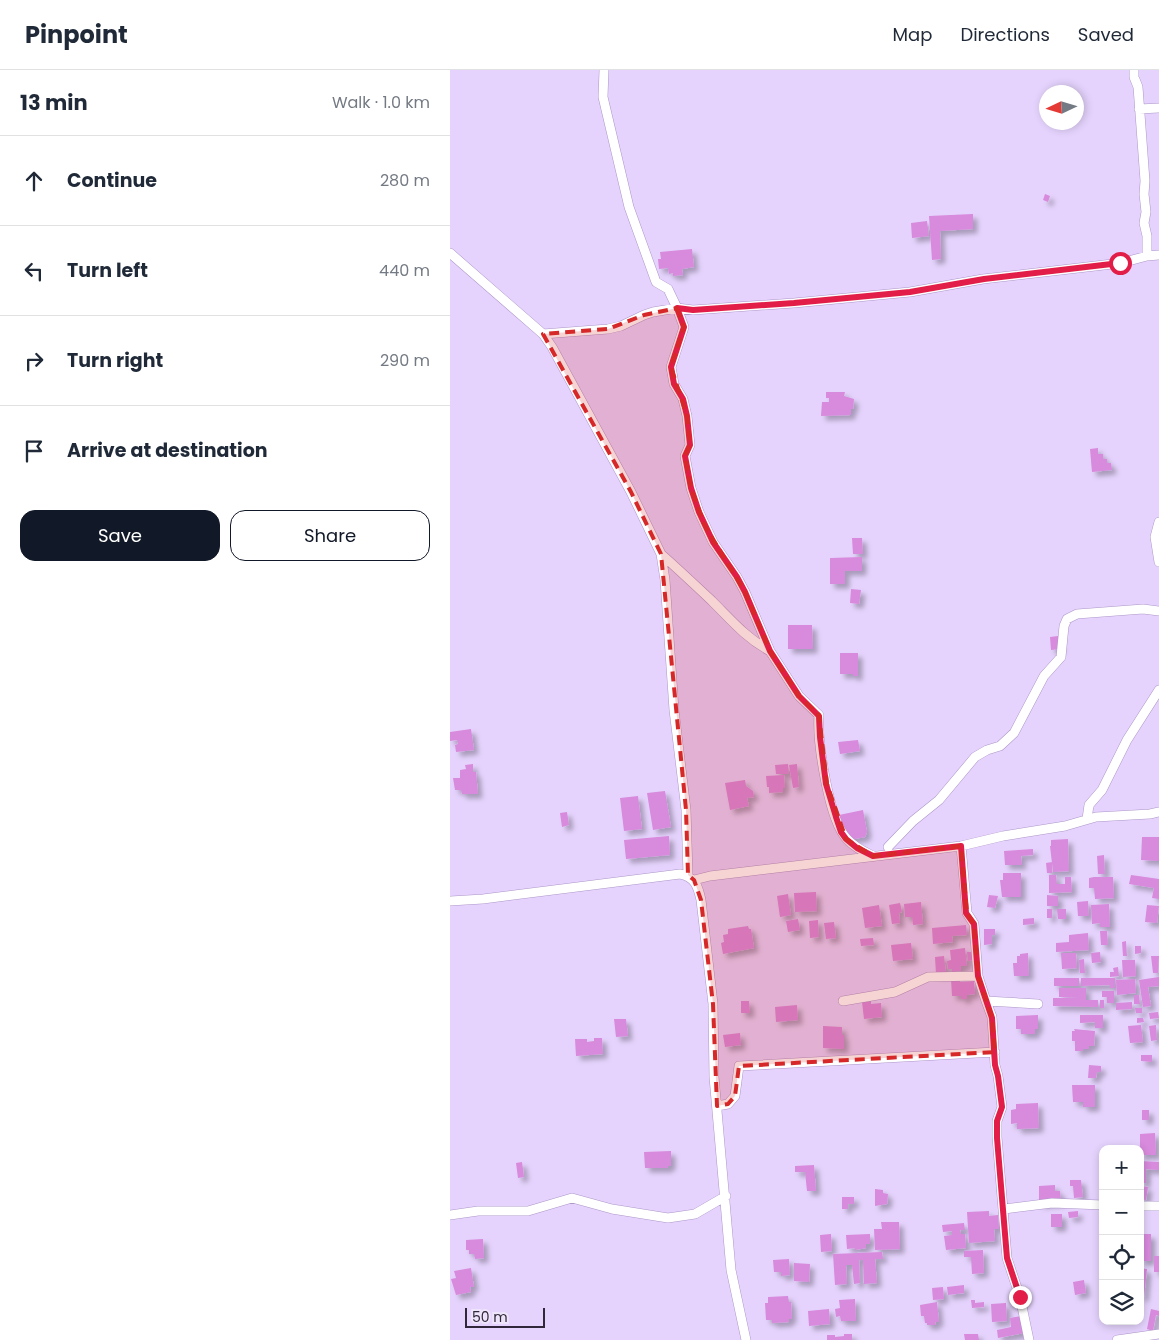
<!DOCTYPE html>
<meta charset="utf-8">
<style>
body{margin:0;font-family:Poppins,sans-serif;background:#f6f6f7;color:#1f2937}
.controls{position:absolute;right:15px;bottom:15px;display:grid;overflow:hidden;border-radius:10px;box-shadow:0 2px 8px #0003}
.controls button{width:45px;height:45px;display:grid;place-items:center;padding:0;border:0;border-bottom:1px solid #e0e1e3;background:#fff;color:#1f2937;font:25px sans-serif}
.compass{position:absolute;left:589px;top:15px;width:45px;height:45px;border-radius:50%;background:#fff;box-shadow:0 2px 8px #0003;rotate:266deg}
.scale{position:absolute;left:15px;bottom:12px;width:80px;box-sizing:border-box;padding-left:5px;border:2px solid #31273b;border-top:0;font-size:14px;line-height:18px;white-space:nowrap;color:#31273b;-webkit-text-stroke:4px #eee5fa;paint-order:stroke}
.stop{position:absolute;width:15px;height:15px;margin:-11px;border:4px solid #e11d48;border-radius:50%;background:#fff}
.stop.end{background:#e11d48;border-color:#fff;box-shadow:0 1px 5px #0008}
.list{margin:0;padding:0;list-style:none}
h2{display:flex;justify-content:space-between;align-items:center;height:65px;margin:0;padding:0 20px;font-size:21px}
h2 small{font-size:16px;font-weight:400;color:#747a83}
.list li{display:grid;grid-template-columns:32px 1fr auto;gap:15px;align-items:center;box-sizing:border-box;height:90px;padding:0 20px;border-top:1px solid #e0e1e3}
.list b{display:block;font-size:19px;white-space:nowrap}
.list em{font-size:16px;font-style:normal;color:#747a83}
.actions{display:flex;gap:10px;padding:15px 20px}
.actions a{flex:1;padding:11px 0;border:1px solid #111827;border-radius:15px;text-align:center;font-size:18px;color:#111827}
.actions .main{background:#111827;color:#fff}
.icon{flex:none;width:28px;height:28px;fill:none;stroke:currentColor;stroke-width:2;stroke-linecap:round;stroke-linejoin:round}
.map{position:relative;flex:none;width:709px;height:1270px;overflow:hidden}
header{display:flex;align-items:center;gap:30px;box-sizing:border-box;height:70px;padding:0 25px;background:#fff;border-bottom:1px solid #e0e1e3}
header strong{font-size:24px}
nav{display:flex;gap:28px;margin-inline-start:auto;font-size:18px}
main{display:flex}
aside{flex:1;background:#fff}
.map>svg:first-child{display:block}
.building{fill:#d88adc;filter:url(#shadow)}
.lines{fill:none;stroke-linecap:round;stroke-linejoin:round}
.street-casing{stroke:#ad96c8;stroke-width:10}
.street{stroke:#fff;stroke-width:9}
.route{stroke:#e11d48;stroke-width:6}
.marked{fill:#d62828;fill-opacity:0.2;stroke:#d62828;stroke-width:4;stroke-dasharray:10 6;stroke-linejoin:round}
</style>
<header>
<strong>Pinpoint</strong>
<nav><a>Map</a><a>Directions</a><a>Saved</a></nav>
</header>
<main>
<aside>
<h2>13 min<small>Walk · 1.0 km</small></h2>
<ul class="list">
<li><svg class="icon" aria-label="ahead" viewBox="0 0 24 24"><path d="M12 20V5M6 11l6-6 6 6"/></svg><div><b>Continue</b></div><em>280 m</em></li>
<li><svg class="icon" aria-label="left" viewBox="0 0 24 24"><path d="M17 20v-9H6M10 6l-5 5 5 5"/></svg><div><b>Turn left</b></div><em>440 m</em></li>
<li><svg class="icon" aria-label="right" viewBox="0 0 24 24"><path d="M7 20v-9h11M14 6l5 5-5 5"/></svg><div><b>Turn right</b></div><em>290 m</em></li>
<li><svg class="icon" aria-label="arrive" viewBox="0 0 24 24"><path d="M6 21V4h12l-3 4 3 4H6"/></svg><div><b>Arrive at destination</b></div></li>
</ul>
<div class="actions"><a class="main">Save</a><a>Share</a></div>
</aside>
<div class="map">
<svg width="709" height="1270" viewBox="0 0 709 1270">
<defs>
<filter id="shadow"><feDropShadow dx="4.5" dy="4.5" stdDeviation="2.5" flood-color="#0004"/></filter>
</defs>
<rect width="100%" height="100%" fill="#e5d3fd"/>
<path class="building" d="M595,124L600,126L598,132L593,130Z
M523,144V159L490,161L491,189L482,190L479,146Z
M477,151L479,166L462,168L461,153Z
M242,179L244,197L232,199L233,205L223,206V203L219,204L218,198L209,199L208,189H211L210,182Z
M376,322H395L394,326L404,329L403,339H401V345L371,346L372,332H379V328H376Z
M648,378V384H653V389H657V393H661L662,400L642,402L640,379Z
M402,468H412L413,484H403Z
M412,487V501H395V514H380V488Z
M401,519L411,520L409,534L400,533Z
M338,555H362L363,579H338Z
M608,566L610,579L601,580L600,567Z
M390,583H408V606H403V604H390Z
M21,659L24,680L6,682L5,675L8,674L7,670L0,671V662Z
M408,670L410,681L390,684L388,672Z
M23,694V702H26L28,724H12L11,720H5L3,708H10V700L16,699L15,695Z
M338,694L339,704H326L325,695Z
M347,694L349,717L343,718L339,695Z
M334,705L335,718H333V722L319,723V717H317L316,706Z
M295,710L296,716L303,721L304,727L297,728L299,736L280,740L275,713Z
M215,721L221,757L203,760L197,723Z
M188,726L192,759L174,761L170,728Z
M413,740L417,762L415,767L394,771L389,745Z
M117,742L119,755L112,757L110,743Z
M219,766L220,785L176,789L174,770Z
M692,767H709V791L691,790Z
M618,769L619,801L603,802L600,776H601V770Z
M583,779V785L571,786L572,795H555L554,781Z
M654,785L655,804H648L647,786Z
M602,792V803H597L596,793Z
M553,803H571V827H552L550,810H553Z
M599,805H606L607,814H615V807H621L622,822L599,823Z
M681,805L709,809V829L702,828L704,818L679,814Z
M644,807H663L664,828L645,829L644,818H639V808Z
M366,822L367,841L345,842L344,823Z
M338,824L341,845L330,847L327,826Z
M539,825L548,826L545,838L537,837Z
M597,825L608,826V836H597Z
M638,831L639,846H628L627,832Z
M471,832L473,854L463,855L462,847H455L454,834Z
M450,833L452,842L449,843L450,853L442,854L439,835Z
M659,834L660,857H650V853L642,854L641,835Z
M429,835L432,856L415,858L412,838Z
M697,835L709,836L707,853L695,852Z
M597,839H602V848H597Z
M607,839H616V849H608Z
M584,848V854L573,855V849Z
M348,849L350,860L338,862L336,851Z
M368,850L369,867L360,868L359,851Z
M384,852L386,868L376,869L374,853Z
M516,855L517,865L502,866L503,872L483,874L482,858Z
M298,856L299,859H301L304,878L273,884L271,873L274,872L273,865L278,864V859Z
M534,859H545V865H542V874L534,875Z
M650,861H657L658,875H651Z
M638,863L639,880L606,882V873L619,872V865Z
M423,868L424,875L411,876L410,869Z
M676,871L677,886H673L672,872Z
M461,873L463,889L443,891L441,875Z
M685,876H691V883L685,884Z
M515,878L517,896H511V901L502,902V899H498L497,891L501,890L500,880Z
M517,882H523L524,890L518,891Z
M650,882L651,892L642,893L641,883Z
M578,883L579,906H564L563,893H567V886H570V884Z
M611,883H626L627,898L612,899Z
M494,886L496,903L486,904L485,887Z
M701,886H709L708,903H703Z
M634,889L635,903H630L629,890Z
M672,890H685L686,906L673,907Z
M668,897L669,906L660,907V902H664L663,898Z
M709,907V916L698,917L701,936L693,937L689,910Z
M510,908V912L524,911L525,924L517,925V929H511V926H502L501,909Z
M604,908H629V916H604Z
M631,908H665V918H660V915L631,916Z
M685,909L686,923L667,925L666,910Z
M609,918H636V930H648V937L603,936V928H630L609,927Z
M652,921H664V933H657V927H652Z
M684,925H689L690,934H684Z
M650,930H654V938H650Z
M291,931H299L300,943H291Z
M421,931V934L431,933L432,947L414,949L412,932Z
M682,932V939L666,940V933Z
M347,935L348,950L326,952L325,937Z
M685,938H692V943H686Z
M708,942L709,948L700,949L699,943Z
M588,945V959H585V964H571V959H566V946Z
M630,945H653V958H645V952L630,953Z
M687,948H693L694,952L687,953Z
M164,949H176L178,966L166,967Z
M691,955L693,972L680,973L678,956Z
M706,955L707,970L701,971L699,956Z
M373,956L392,957V965H394V979L373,978Z
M624,959L645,961L644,976H639V979H633V981H625V971H622V961H625Z
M290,963L291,975L275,977L273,965Z
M144,968H152L153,984L126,986L125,969H137V972L144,971Z
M691,985H702V992L691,991Z
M639,995L651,996V1002H647L646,1008H638Z
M622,1015H645V1037H633V1032H623Z
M588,1033L589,1058L567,1059V1053L561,1054V1040L566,1039V1034Z
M692,1040H699V1050H692Z
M705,1063L706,1085H690V1064Z
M221,1081V1096H218V1098H195L194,1082Z
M690,1091L709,1092V1100L696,1099V1113H690Z
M72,1092L74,1107L68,1108L66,1093Z
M364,1095L366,1121H357L355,1102H345V1096Z
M620,1110H631L633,1127L624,1128L623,1116H620Z
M605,1115V1121H610L611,1132L589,1134V1116Z
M690,1116L698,1117L696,1130L690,1129Z
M425,1119L433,1120V1123L438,1124L437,1134L425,1136Z
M392,1127H404V1134H398V1139H392Z
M539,1141V1146L548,1145L549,1159H544L545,1171L519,1173L517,1142Z
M628,1141V1147L619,1148L618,1142Z
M653,1141V1154H650L649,1142Z
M601,1144H612V1157H601Z
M431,1152H449L450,1179L425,1180L424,1159H432Z
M514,1153L515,1160H510L511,1164H515L516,1178L496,1180L494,1166L502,1165V1161L493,1162L492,1155Z
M381,1164L382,1181L371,1182L370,1165Z
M420,1164V1174H416V1178L405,1180V1178L397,1179L396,1165Z
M690,1164H701V1191H690Z
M33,1169L34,1188L25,1189L24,1184H19V1180H16V1170Z
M533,1180L534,1203L522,1204L521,1187H514V1181Z
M432,1182L433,1189H425L427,1213L414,1214L413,1190H409L410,1213L404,1214L402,1195H396L397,1214L385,1215L383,1184Z
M704,1186H709V1202H704Z
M339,1189L340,1205L331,1206V1202H324L323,1190Z
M344,1193L360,1194L359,1212L344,1211Z
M21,1198L24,1217H20L21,1222L6,1225L1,1209L6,1208L4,1201Z
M690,1198L697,1199L694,1227H690Z
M634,1210L636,1223L625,1225L623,1212Z
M514,1215V1223L498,1225L497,1217Z
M493,1217L494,1229L483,1230L482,1218Z
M338,1226L339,1232H341L342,1249H339V1252L322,1253V1250H316L315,1233H318V1227Z
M405,1229L406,1251H391L390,1246L386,1247L385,1239L390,1238L389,1230Z
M521,1230H525V1233L534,1232V1237L522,1238Z
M487,1232L489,1252H485L486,1255H477V1253H475L474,1246H471L470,1235Z
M556,1233L557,1251L542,1252L541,1234Z
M379,1239L380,1254L359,1256L358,1241Z
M701,1239L709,1241V1246L706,1245L703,1261L697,1259Z
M571,1246L574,1263L548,1268L547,1260L561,1257L560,1248Z
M394,1264H402V1270H377V1265H385V1267L394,1266Z
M514,1264H528L529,1270H515Z"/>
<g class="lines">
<defs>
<path id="street" d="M154,0L153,27L179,137L206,212L218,219L227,238L234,257L221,297L224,314L233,329L237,346L240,375L235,386L241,418L249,442L263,472L287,507L295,522L320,581L349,626L369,645C367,672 379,751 397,769C404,777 413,781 423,786
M684,0V7L688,17L695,111L694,124L696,142L694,153L697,166V186
M689,39L709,38
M0,183L93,264L102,277L181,422L211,484L215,510L224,640L236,740L238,805
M93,264L158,259L171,256L194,245L203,242L227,238L243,240L344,233L460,222L533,209L671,193L697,186L709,185
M709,452L705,467L709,492
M211,484C228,499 245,515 262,531C281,550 296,568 320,581
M637,749L639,735L652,720L677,670L709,620
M511,776L517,843L524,854L528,906
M438,777L463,751L489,730L525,687L537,680L550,676L564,663L594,606L611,587L614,556L617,549L627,544L693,539L709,541
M244,810L260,806L511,776L553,766L615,756L646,747L700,744L709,742
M0,831L33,829L230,804C245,807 248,816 251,830L263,934L264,1007L281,1200L296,1270
M393,931L445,922L478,907L528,906L536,931L588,934
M536,931L542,947L545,995L548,1006L552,1037L547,1051V1067L557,1188L570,1227L579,1270
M267,1036L278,1034L285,1026L289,996L545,982
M690,1136H709
M554,1139L602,1133L653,1135
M0,1145L28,1141H78L122,1128L162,1139L218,1148L245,1144L276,1126
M667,1270L709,1264"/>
</defs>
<use href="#street" class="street-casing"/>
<use href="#street" class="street"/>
</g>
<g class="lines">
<path class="route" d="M570,1227L557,1188L547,1068V1051L552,1037L548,1006L545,995L542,948L528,906L524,854L516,843L511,776L423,786L407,778L396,769L391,762L386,747L376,714L370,667L369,646L349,626L320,581L295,522L287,507L263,472L249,442L241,418L235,386L240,375L237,346L233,329L224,314L221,297L234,257L227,238L243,240L344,233L460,222L534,209L670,193"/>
</g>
<path class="marked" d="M227,238L234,257L221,297L237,346L240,375L235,386L241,418L255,456L295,522L320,581L349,626L369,645L377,714L396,769L423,786L511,776L517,843L524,854L528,906L542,947L545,982L289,996L285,1026L278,1034L267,1036L263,934L251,830L244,810L238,805L236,740L211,484L181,422L93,264L158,259L194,245Z"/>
</svg>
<div class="controls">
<button>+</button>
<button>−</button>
<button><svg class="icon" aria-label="locate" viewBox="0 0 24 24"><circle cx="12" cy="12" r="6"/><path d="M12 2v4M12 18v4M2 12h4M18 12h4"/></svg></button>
<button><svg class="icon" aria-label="layers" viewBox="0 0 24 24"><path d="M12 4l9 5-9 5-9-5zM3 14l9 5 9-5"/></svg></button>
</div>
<svg class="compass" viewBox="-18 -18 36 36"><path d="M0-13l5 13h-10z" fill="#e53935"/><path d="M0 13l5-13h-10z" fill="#747a83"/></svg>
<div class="scale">50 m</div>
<div class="stop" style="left:670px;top:193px"></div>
<div class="stop end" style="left:570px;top:1227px"></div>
</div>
</main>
